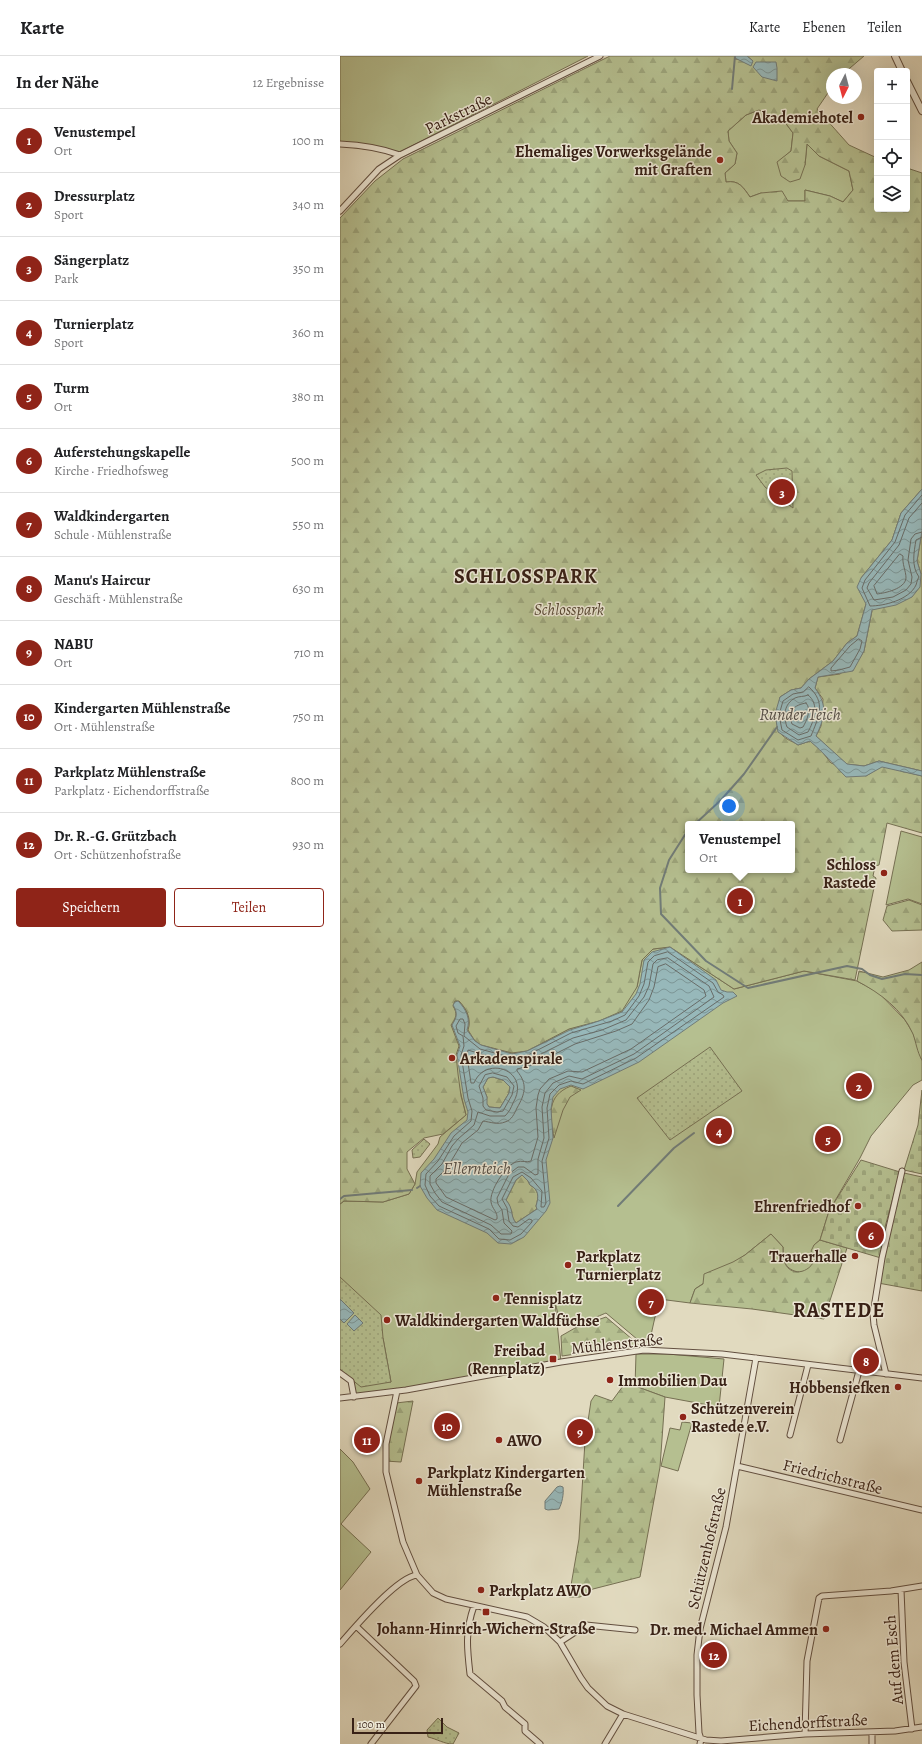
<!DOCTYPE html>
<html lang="de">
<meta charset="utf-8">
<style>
body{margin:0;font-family:Alegreya,serif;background:#f6f6f6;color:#202124}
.controls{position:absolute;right:12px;top:12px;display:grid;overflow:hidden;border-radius:4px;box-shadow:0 4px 16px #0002}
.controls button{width:36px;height:36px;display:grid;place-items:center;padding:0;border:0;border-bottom:1px solid #e0e0e0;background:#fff;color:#202124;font:20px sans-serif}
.compass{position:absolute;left:486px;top:12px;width:36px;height:36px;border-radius:50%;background:#fff;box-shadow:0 4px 16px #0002;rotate:186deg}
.scale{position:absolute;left:12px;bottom:10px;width:91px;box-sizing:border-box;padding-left:4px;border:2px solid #382116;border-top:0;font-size:11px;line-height:14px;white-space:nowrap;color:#382116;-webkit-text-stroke:3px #ece7d5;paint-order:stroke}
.you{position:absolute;left:389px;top:750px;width:14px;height:14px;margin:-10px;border:3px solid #fff;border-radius:50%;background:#1a73e8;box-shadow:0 0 0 6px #1a73e833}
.badge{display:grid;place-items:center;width:26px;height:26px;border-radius:50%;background:#8f2418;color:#fff;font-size:13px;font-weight:700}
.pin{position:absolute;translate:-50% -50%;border:2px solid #fff;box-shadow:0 1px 4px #0006}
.popup{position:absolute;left:345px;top:765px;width:110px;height:52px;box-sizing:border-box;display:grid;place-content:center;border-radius:4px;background:#fff;filter:drop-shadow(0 1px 3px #0005);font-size:13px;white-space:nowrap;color:#757577}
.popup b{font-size:15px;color:#202124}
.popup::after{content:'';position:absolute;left:50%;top:100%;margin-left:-8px;border:8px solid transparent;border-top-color:#fff}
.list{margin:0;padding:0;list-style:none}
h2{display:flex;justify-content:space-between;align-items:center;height:52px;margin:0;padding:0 16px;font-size:17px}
h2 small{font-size:13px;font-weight:400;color:#757577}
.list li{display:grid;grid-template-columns:26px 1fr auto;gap:12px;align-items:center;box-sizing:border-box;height:64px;padding:0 16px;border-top:1px solid #e0e0e0}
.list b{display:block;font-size:15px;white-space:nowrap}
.list p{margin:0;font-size:13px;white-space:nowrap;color:#757577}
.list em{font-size:13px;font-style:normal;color:#757577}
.actions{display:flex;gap:8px;padding:12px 16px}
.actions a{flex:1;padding:9px 0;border:1px solid #8f2418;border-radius:4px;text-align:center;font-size:14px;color:#8f2418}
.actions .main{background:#8f2418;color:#fff}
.icon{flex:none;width:22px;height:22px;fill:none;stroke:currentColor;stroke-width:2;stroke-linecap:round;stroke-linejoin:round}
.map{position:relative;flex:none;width:582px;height:1688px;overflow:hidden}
header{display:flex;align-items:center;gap:24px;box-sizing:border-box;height:56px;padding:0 20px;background:#fff;border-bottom:1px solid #e0e0e0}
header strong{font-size:19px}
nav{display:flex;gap:22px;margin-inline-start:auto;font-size:14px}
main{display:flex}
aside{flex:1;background:#fff}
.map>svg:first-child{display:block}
.grass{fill:#b5bf90;stroke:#767053}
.forest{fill:url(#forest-firs);stroke:#767053;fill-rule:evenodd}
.cemetery{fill:url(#cemetery-stones);stroke:#767053}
.park{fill:url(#park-dots);stroke:#767053}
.water{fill:url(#water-waves);stroke:#717c78;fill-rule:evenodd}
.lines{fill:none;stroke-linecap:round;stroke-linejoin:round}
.shore{stroke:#686c68;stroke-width:1}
.stream{stroke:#717c78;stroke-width:2}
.minor-casing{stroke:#624f40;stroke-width:7}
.tertiary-casing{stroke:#624f40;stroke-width:8}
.minor{stroke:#ece7d5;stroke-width:5}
.tertiary{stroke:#ece7d5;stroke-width:6}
.poi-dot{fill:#8f2418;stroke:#ece7d5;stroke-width:1.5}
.labels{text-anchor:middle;stroke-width:3;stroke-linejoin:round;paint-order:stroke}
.street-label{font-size:16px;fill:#382116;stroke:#ece7d5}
.poi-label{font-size:16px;font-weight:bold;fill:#382116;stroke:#ece7d5;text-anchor:start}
.park-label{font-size:16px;font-style:italic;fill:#574834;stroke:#ece7d5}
.water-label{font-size:17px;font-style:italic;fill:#544e47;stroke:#ece7d5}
.district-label{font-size:20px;font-weight:bold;letter-spacing:1px;fill:#382116;stroke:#ece7d5}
</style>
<header>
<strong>Karte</strong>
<nav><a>Karte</a><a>Ebenen</a><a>Teilen</a></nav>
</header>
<main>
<aside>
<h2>In der Nähe<small>12 Ergebnisse</small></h2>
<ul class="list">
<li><span class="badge">1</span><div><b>Venustempel</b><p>Ort</p></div><em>100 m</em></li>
<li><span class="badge">2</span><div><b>Dressurplatz</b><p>Sport</p></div><em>340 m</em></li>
<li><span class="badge">3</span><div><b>Sängerplatz</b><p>Park</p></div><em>350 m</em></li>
<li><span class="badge">4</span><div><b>Turnierplatz</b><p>Sport</p></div><em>360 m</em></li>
<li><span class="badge">5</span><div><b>Turm</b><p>Ort</p></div><em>380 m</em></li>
<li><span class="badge">6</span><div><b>Auferstehungskapelle</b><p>Kirche · Friedhofsweg</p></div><em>500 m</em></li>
<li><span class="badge">7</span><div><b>Waldkindergarten</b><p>Schule · Mühlenstraße</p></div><em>550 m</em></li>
<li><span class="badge">8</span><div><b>Manu's Haircur</b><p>Geschäft · Mühlenstraße</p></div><em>630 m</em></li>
<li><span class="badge">9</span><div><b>NABU</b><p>Ort</p></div><em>710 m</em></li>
<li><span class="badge">10</span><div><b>Kindergarten Mühlenstraße</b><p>Ort · Mühlenstraße</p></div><em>750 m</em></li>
<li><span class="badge">11</span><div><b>Parkplatz Mühlenstraße</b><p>Parkplatz · Eichendorffstraße</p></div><em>800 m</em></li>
<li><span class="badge">12</span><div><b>Dr. R.-G. Grützbach</b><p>Ort · Schützenhofstraße</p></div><em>930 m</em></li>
</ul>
<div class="actions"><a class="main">Speichern</a><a>Teilen</a></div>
</aside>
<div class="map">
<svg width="582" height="1688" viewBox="0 0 582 1688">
<defs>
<pattern id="forest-firs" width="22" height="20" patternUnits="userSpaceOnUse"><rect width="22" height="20" fill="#b5bf90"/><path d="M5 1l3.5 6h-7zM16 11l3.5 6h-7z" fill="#9ca47b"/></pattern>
<pattern id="cemetery-stones" width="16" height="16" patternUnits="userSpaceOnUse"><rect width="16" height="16" fill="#b5bf90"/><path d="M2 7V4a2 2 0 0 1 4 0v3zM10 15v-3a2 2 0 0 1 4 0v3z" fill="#9ca47b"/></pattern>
<pattern id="park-dots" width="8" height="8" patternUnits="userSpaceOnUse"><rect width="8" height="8" fill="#b5bf90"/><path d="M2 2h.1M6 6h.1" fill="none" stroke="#9ca47b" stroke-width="1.8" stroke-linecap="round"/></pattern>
<pattern id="water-waves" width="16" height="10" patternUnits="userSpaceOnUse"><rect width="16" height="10" fill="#97b8ba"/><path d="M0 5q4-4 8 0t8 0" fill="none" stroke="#7c9596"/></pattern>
</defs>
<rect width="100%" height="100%" fill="#e1dabf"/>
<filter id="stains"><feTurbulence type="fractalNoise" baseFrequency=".005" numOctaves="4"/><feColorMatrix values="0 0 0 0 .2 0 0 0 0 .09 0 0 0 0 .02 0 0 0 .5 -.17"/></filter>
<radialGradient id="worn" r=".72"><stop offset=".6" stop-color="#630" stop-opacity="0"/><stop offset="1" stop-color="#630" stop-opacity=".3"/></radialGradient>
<path class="grass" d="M0,0H248L54,99L43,95L0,90Z
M419,54L444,65L453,77L451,95L438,106L465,109L467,88L479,100L509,115L513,134L503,146L490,140L465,134V145H447L421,137L410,141C403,131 399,124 386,126L385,117L395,108L397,97L389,85L388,75L406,59Z
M561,775L582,781V848L568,843L546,849Z
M330,891L394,933L464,915L517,925L539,937L565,964L573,977L582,1005V1024L573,1029L531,1080L520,1102L489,1155L480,1184L474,1189C474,1195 477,1202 473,1208C467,1221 447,1217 444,1204C443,1200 443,1195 443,1191L431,1178L405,1199L355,1233L350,1247L319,1243L309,1288L304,1289L266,1257C258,1260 228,1275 222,1267C218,1263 217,1252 215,1246L221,1306L65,1333L15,1340L13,1325L0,1316V1314L17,1327L51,1326L43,1282L0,1239V1148L4,1145L43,1146L69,1138L75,1128L77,1116L98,1088L100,1081L126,1059L112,1002L111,969L116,956L113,950L115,945H119C129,955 130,964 129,978L135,985L141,989L172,997L187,995L229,973L259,965L297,931L302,904L313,893Z
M296,1298H328L384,1303L379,1351L325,1341L295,1330Z
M342,1366L352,1367L338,1415L321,1410L330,1372L340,1374Z
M0,1393L13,1406L30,1433L1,1468L31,1496L0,1534Z"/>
<path class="forest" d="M270,0H395V3L413,5L407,0H524L503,18H492V31L477,53L509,89L537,102V153H567V112L582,117V433L561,457L552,484L521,522L581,518L577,505L582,475V715L539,705L524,710L506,708L476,680L481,670L483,643L475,632L478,621L500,618L519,603L524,595L532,555L526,548L517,580L507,587L493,605L469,623L461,632L451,634L440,641C438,656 431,673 447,683C450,685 454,686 458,689L470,685L480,693L491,707L526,720L542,710L582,720V777L547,767L539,809L535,810L533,820L536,822L515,924L464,915L394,933L330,891L313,893L302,904L297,931L282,955L259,965L229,973L187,995L172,997L141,989L135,985L128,974C132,963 126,952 119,945H115L113,950C118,958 116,962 111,969L119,990L116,999L118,1018L121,1040L126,1059L103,1078L84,1082L67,1096V1113L75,1128L69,1138L43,1146L4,1145L0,1148V162L35,125L63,103ZM419,54L444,65L453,77L451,95L437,106L441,120L450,126L460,123L465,109L467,88L479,100L509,115L513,134L503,146L490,140L465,134V145H448L442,135L421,137L410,141C403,131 399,124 386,126L385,117L395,108L397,97L389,85L388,75L406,59ZM348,768H452V814H348Z
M569,844L582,849V874L552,875L543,864L547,850Z
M582,906V1004C577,996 576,986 573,978C562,953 540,937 517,925L519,915L543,921L569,914Z
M153,1021L165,1025L170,1031L169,1037L160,1052L149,1051L146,1047L147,1041L143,1031L148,1022Z
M231,1030L241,1034L230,1041L223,1054L214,1082C210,1059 206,1040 231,1030Z
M182,1119L188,1125L190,1129C199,1134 199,1140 196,1150L197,1153L176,1167C170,1160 173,1153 166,1144L176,1124Z
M431,1178L443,1191C443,1195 443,1200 444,1204C448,1222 471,1218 475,1202L471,1195L474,1189L480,1184L507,1192L484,1263L412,1253L350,1247L355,1233L363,1228L364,1218L393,1206L405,1199Z
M266,1261L299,1289L222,1300L221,1280L235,1272Z
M283,1330H295L325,1341L320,1411L300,1521L253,1533L240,1541H229L239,1483L245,1385L251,1345L255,1339L272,1345Z
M73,1345L61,1406L45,1405L56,1347Z"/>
<path class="cemetery" d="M582,1034V1118L564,1114L578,1069Z
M521,1104L560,1116L545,1171L549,1173L564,1117L582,1121V1235L538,1227L541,1202L480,1184L489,1155Z"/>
<path class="park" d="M447,412L452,415L453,452L425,431L416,419L426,414Z
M370,991L402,1035L330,1084L297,1042Z
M84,1083L90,1088L80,1101L73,1102L72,1094Z
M0,1221L41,1259L43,1282L51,1326L21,1331L0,1314Z
M98,1662L107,1671L119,1677L113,1688C104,1688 97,1683 88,1681L87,1674Z"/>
<path class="water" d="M395,0H407L413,5L411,10L395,2Z
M416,6H436L437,12V25L422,21L413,11Z
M582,433V475L577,505L581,518L580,531L572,541L556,549L532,554L524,595L513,615L478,621L475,632C488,650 485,661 476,680L507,708L524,710L539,705L582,715V720L542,711L526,720L506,721C494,709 483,696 470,685L458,689L438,676L435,658L440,641L451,634L461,632L469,623L493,605L507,587L517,580L526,548L517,531L521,522L552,484L561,457Z
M330,891L376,924L381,934L387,936H393L397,940L383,947L299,1006L243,1033L231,1029L220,1033L213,1041L211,1053L213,1082L206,1104L210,1147L206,1155L184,1181L171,1188L158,1187L147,1177L97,1154L87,1142L80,1130L81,1117L94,1103L111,1077L127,1064L128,1056L124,1043L117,999L120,990L112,969C117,961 118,957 113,949L115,946L118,945C126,953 131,963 127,974L135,985L141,989L172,998L187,995L230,974L259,965L282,956L296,938L300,928L304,904L312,896ZM153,1021L163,1024L170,1031L169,1037L160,1052L149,1051L147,1048V1041L143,1031L148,1022ZM182,1119L188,1125L190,1129C199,1134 199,1140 196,1150L197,1153L176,1167C170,1160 174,1153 166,1144L176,1124Z
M0,1243L14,1257L4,1267L0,1263Z
M15,1259L23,1267L14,1275L7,1268Z
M220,1430L223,1431C224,1438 222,1447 219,1453L208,1454L205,1453V1445L217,1431Z"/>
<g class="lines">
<path class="shore" d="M582,439L565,459L555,486L525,524L522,532L530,550C544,550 569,544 576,529C577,526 577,524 579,521C571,510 574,496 576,484L582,481
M582,447L569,462L559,489L529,527L527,532L534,544L553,541L566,534L571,528L572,521L568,504L571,483L575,478L582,476
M560,498L563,500C562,508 566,515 566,522C565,533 545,537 537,538L534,530Z
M519,583L522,585L520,593L510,611L499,614L491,615V612L510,590Z
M469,631C487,647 478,662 471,680L458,684L442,674L439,659L443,645L453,638L463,636Z
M468,639C480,648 474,665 468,676L459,679L447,671C443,660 444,648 455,642C459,640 464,641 468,639Z
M466,647C472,653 467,664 463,671L460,672L452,668C447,655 454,649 466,647Z
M328,896L373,927L378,936L383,939L384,941L296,1002L243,1028L231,1025L219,1029L210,1038L207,1052L209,1082L202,1105L206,1147L204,1151H201L202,1135L191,1122L182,1116L173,1121L162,1143L167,1152L169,1165L173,1170L178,1171L189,1163L192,1164V1166L181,1178L170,1184L159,1183L149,1173L99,1150L90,1140L85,1129L86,1118L98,1105L114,1080L131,1065L132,1055L128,1042L121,999L124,990L123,980L118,977L116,970L120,963H123L125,968L124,980L140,993L173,1002L188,999L231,977L272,965L285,959L299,940L304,928L308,906L314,900Z
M328,902L369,930L374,941L294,998L242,1023L229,1020L213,1027L205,1037L202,1051L204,1082L198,1103V1118L195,1119L184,1111H178L169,1118L157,1142L158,1148L162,1154L164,1167L172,1175L171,1178H161L151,1169L102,1146L95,1137L90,1128V1120L102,1108L112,1090L118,1083L134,1069L138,1056L150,1060H165C169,1056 171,1052 173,1047C192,1015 146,998 134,1027H131L127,1000L128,994L170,1007L189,1004L233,982L262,974L286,964L304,941L309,930L313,908L317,904Z
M326,908L364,934L366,940L291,993L242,1016L228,1015L209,1023L200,1033L198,1039L196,1052L198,1081L191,1105C187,1107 182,1104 176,1106C166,1109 149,1135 151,1146C152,1153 158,1156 157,1163L155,1164L106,1141L96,1127V1123L107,1112L122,1087L138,1074L143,1065C150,1066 158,1069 165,1066C172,1064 174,1058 177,1052C185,1038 188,1028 177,1015V1013L193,1009L235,988L276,975L292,968L309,944L314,931L318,911Z
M153,1017L167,1021L174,1030L172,1039L163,1055L157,1056L146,1054L143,1050V1042L139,1030L145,1019Z"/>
<path class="stream" d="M392,33L395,0
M355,768L381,744L404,718L437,671
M348,774L329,804L320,832L321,858L366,905L408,932L507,910L522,913L530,919L542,923L565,918L582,919
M77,1132L80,1130
M0,1143L4,1140L72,1134
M278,1150L334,1092L354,1077"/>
<defs>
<path id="minor" d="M0,88C21,89 41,92 60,99
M0,155L39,113L60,99L260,0
M0,1317L11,1325L14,1341
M546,1318L534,1269L533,1258L542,1202L562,1115
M57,1335L46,1388V1416L63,1486L77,1519L93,1537L106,1543L187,1561L204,1571L220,1586L241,1622L248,1632L267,1650L283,1658L366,1684L381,1685L465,1678L555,1675L582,1671
M0,1342L66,1334L221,1306L304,1294L382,1298L582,1322
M450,1379L468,1309
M500,1384L519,1315
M397,1410L582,1454
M561,1534L564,1606L572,1673
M134,1550C125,1575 127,1592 130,1618L162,1645L165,1651L185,1668V1675L200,1688
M16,1570L74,1625L76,1630L31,1688
M220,1586L246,1569L295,1574
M0,1588C14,1572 57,1521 77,1519
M532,1676V1688
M465,1678L467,1605L479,1542L482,1540L551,1535L582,1530
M265,1688L283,1658
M360,1688L361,1683L359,1677L357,1639V1599L360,1573L386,1471L416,1302"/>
<path id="tertiary" d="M555,0L562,15
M567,25L582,55"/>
</defs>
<use href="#minor" class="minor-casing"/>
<use href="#tertiary" class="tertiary-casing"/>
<use href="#minor" class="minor"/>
<use href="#tertiary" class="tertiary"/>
</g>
<g class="poi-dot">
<circle cx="521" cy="61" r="4"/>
<circle cx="380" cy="104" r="4"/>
<circle cx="544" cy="817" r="4"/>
<circle cx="112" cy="1002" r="4"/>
<circle cx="518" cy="1150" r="4"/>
<circle cx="515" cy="1200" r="4"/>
<circle cx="228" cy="1209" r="4"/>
<circle cx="156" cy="1242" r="4"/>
<circle cx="47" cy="1264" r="4"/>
<rect x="209" y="1299" width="8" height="8" rx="2"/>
<circle cx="270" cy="1324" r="4"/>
<circle cx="558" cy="1331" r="4"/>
<circle cx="343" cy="1361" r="4"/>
<circle cx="159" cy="1384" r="4"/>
<circle cx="79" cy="1425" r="4"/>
<circle cx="141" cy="1534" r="4"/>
<rect x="142" y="1552" width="8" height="8" rx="2"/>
<circle cx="486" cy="1573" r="4"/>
</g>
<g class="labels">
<g class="street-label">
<text transform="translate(118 57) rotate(-26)" y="6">Parkstraße</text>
<text transform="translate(277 1287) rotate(-6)" y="6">Mühlenstraße</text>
<text transform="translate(493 1420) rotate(14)" y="6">Friedrichstraße</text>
<text transform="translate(366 1492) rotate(-77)" y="6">Schützenhofstraße</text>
<text transform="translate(553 1604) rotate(-95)" y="6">Auf dem Esch</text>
<text transform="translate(468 1666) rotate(-3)" y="6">Eichendorffstraße</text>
</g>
<g class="poi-label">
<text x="513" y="67" text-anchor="end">Akademiehotel</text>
<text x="372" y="101" text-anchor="end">Ehemaliges Vorwerksgelände<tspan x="372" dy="18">mit Graften</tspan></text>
<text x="536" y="814" text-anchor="end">Schloss<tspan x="536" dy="18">Rastede</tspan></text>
<text x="120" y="1008">Arkadenspirale</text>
<text x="510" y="1156" text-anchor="end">Ehrenfriedhof</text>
<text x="236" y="1206">Parkplatz<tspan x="236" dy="18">Turnierplatz</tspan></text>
<text x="507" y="1206" text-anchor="end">Trauerhalle</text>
<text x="164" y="1248">Tennisplatz</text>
<text x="55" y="1270">Waldkindergarten Waldfüchse</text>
<text x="205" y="1300" text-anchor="end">Freibad<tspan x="205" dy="18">(Rennplatz)</tspan></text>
<text x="278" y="1330">Immobilien Dau</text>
<text x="550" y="1337" text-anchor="end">Hobbensiefken</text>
<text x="351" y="1358">Schützenverein<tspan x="351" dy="18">Rastede e.V.</tspan></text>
<text x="167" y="1390">AWO</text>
<text x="87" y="1422">Parkplatz Kindergarten<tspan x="87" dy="18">Mühlenstraße</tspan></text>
<text x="149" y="1540">Parkplatz AWO</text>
<text x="146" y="1578" text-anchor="middle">Johann-Hinrich-Wichern-Straße</text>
<text x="478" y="1579" text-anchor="end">Dr. med. Michael Ammen</text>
</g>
<g class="park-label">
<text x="229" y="559">Schlosspark</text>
</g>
<g class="water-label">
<text x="460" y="664">Runder Teich</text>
<text x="137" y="1118">Ellernteich</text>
</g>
<g class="district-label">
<text x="186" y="527">SCHLOSSPARK</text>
<text x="499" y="1261">RASTEDE</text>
</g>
</g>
<rect width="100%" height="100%" filter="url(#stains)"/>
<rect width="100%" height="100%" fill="url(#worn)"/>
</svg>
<div class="controls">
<button>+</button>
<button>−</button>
<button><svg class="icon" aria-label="locate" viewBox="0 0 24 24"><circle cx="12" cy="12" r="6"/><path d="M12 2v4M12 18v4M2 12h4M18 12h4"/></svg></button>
<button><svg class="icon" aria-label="layers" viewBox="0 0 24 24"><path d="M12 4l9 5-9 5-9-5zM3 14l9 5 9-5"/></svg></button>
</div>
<svg class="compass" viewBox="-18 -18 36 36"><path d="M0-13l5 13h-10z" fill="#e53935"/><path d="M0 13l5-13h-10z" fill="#757577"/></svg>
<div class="scale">100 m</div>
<div class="you"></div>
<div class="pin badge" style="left:400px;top:845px">1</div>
<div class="popup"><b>Venustempel</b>Ort</div>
<div class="pin badge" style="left:519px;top:1030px">2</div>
<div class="pin badge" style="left:442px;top:436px">3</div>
<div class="pin badge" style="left:379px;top:1075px">4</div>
<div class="pin badge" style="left:488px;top:1083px">5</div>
<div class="pin badge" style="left:531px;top:1179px">6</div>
<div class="pin badge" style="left:311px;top:1246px">7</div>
<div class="pin badge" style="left:526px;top:1305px">8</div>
<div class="pin badge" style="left:240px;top:1376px">9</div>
<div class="pin badge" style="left:107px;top:1370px">10</div>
<div class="pin badge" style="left:27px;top:1384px">11</div>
<div class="pin badge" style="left:374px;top:1599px">12</div>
</div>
</main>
